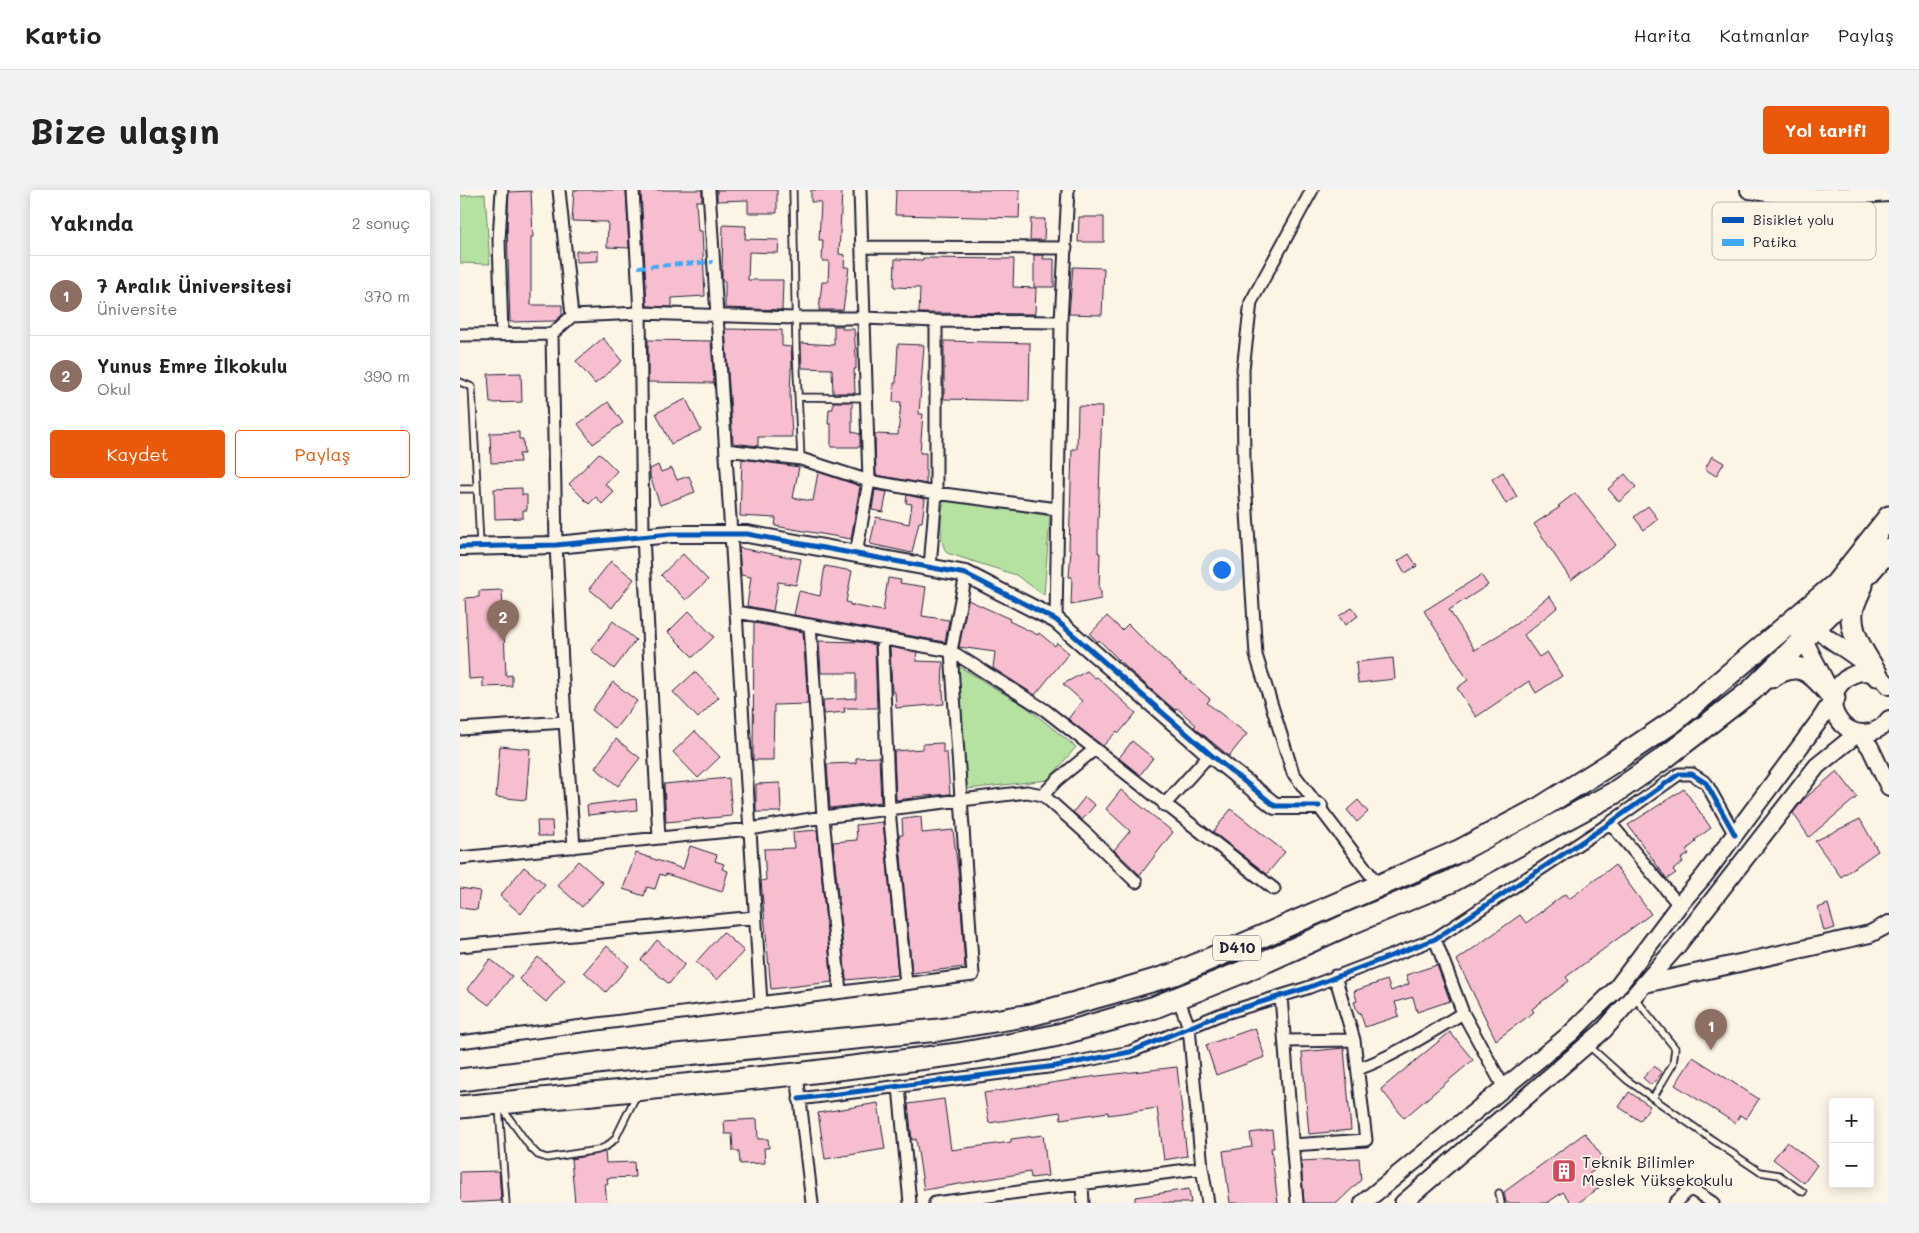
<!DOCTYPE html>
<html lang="tr">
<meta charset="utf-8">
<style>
body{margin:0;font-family:Mali,sans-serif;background:#f2f2f2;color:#222}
.controls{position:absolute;right:15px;bottom:15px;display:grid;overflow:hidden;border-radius:5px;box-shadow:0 2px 12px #0003}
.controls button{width:45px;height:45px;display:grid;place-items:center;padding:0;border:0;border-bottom:1px solid #e0e0e0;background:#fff;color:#222;font:25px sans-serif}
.you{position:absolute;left:761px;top:379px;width:18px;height:18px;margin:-12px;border:4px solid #fff;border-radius:50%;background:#1a73e8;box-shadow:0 0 0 8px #1a73e833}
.badge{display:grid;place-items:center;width:32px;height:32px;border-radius:50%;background:#ea580c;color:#fff;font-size:16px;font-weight:700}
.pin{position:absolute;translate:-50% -41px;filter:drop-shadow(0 1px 2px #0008)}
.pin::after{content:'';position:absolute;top:26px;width:18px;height:15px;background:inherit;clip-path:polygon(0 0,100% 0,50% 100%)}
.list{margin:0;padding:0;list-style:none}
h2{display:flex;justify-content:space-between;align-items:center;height:65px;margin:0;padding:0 20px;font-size:21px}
h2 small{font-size:16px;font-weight:400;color:#767676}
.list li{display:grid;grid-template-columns:32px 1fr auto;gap:15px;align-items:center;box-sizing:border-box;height:80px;padding:0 20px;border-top:1px solid #e0e0e0}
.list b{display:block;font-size:19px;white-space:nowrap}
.list p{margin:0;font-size:16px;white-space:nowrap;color:#767676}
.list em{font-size:16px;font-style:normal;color:#767676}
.actions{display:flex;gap:10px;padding:15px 20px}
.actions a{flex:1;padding:11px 0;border:1px solid #ea580c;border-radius:5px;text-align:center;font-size:18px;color:#ea580c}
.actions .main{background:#ea580c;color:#fff}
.map{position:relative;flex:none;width:1429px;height:1013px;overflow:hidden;border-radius:5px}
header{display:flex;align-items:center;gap:30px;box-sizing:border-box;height:70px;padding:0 25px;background:#fff;border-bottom:1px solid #e0e0e0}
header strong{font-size:24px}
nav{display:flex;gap:28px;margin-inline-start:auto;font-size:18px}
.intro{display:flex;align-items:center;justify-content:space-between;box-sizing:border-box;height:120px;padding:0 30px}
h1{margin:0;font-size:35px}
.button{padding:12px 22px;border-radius:5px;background:#ea580c;color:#fff;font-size:18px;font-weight:700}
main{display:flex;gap:30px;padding:0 30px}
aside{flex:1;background:#fff;border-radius:5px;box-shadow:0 2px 12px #0003}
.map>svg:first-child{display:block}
.green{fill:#b5e2a0;stroke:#6c826e}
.building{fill:#f7bed0;stroke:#22223b}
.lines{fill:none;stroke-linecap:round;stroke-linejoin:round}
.lane-casing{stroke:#22223b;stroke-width:9}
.street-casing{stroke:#22223b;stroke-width:15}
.secondary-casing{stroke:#22223b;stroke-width:20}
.highway-casing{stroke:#22223b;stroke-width:25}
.lane{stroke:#fcf5e5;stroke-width:5.5}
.street{stroke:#fcf5e5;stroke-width:11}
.secondary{stroke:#fcf5e5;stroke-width:16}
.highway{stroke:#fcf5e5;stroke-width:21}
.quiet{stroke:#3fa9f5;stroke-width:4;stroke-dasharray:8 4;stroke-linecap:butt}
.cycleway-casing{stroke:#fcf5e5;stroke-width:8}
.cycleway{stroke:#0057b8;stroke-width:5}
.labels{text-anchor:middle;stroke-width:4;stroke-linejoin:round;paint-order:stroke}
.shield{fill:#fcf5e5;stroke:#63616e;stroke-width:1}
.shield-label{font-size:15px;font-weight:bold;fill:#22223b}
.poi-label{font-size:16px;fill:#22223b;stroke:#fcf5e5;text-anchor:start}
.key{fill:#fcf5e5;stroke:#bbb6b2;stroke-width:1}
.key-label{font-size:14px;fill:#22223b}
</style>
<header>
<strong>Kartio</strong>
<nav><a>Harita</a><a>Katmanlar</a><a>Paylaş</a></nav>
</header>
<div class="intro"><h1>Bize ulaşın</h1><a class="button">Yol tarifi</a></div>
<main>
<aside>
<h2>Yakında<small>2 sonuç</small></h2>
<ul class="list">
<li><span class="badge" style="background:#8d6e63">1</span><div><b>7 Aralık Üniversitesi</b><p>Üniversite</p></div><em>370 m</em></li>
<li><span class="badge" style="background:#8d6e63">2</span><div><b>Yunus Emre İlkokulu</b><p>Okul</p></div><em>390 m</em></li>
</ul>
<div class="actions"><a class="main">Kaydet</a><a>Paylaş</a></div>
</aside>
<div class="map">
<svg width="1429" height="1013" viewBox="0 0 1429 1013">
<rect width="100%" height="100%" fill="#fcf5e5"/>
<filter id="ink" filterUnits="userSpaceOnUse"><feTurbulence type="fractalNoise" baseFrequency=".02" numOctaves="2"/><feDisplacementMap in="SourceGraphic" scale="10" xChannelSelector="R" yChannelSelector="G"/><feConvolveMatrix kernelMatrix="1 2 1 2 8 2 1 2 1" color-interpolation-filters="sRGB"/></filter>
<g filter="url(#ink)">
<path class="green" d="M25,4L30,74L0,73V6Z
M486,309L590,326L584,405L556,385L487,363C479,354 479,319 486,309Z
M498,476L565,516L616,557L588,590L507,599Z"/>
<path class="building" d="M114,0H166L169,58L147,57L148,32L112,31Z
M181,0H242V11H236L238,41H242L245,106L212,108V117L187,116Z
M257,0H317V23H288V10L257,11Z
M351,0H382L379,64L385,65L384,77H389L383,120H359L362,92H368L369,71H362L363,50H359L361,12H351Z
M436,0H560L559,28L435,25Z
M71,1L73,47H71V115H102V125L95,131L50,132L47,35L49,2Z
M619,27H644V52H618Z
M571,29H585L584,50H570Z
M263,35L286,36L285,49L319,50L318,63L289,62L288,90H323L322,120L265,118V91H262V85Z
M116,61H138V71L116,72Z
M574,65H584L583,69H594V97H574Z
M463,68L554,69L553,97L576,98L575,124L459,123L460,98L434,97L435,69L463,70Z
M613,77L644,78L642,125L609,124Z
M374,136H383L382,139H394L396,166V179H394L395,203H373L372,179L342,178L341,153L374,155Z
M265,139L322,140V156L331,157L332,178H331L330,205L332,247H298V256L273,253Z
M143,148L162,171L135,194L116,171Z
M188,150L251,151L254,193L188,192Z
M484,151L570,153L569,211L484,209Z
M438,154L464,155L459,224H463L460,263H466V294L416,285L415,244L438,245L441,212H433L434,193H436Z
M61,183L62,212L30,213L28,184Z
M226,209L241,240L211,254L196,223Z
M148,212L163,233L133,254L118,234Z
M373,212H392V242L400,244V257H371V234H368L369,219H373Z
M618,216L642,217L638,334V363H640L639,400L641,401V409L611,415L612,387H609L611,360H609L612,259H617Z
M59,242V249H63L64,264H59L60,272L31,273L30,243Z
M139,263L157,281L145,294L154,302L142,314L136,307L129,314L109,294Z
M1252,266L1264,273L1256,286L1245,279Z
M282,269L339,277L333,308L353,311L358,282L400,296L391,349L315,336L316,328L280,326Z
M198,275L201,282L212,278L217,290L229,286L235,302L200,315L190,286V279Z
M1043,282L1057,307L1046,314L1032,289Z
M1165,284L1176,297L1159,312L1148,299Z
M62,298V305H67V320H63V328L35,329L34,299Z
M415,300L427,302L423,322L412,320Z
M1115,303L1156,355L1111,390L1074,334L1100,317L1098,316Z
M447,305L465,309L462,332H459L452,363L410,354L416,327L449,334L452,314L446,313Z
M1188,316L1198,329L1184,340L1174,327Z
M279,358L341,369L336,395L318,392L313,421L287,416L291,387L281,385Z
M223,364L248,390L226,410L201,385Z
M949,364L957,376L945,383L938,371Z
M151,371L174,389L152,418L129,399Z
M365,376L392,381L386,412L390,413V415L423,421L428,388L441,390L440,393L466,397L462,426L489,430L485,452L334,425L339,401L360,406Z
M1021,385L1028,395L989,420L1015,460L1056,434L1089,406L1098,417L1064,445L1079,467L1087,462L1102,486L1076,503L1069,491L1016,527L997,498L1008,490L964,421Z
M42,400L46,486L52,485V496L23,497V488L9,489L5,408L19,407V401Z
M508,410L550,429L549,431L578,445L579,443L595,456L597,453L609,463L575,505L533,478L535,462L499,457Z
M892,418L898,426L885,435L879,426Z
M229,421L254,447L233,467L208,442Z
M647,426L662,440L668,434L697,463L750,509L747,513L787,544L769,566L734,537L736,535L717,518L715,520L668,479L639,450L638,452L630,444Z
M153,431L176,450L154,479L131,460Z
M294,433L343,442L348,514L314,515L313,570H293Z
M359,451L401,452L415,455L417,518H384L385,522L364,524L363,510L396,508V483H361Z
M430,457L457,462L456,471L483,472L482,501H483L484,514L436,518L435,502H432Z
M933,468L935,489L898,493L896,472Z
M627,481L635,488L637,487L676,523L659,543L657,541L643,556L608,529L622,511L603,494Z
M235,482L259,507L238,528L213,502Z
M153,492L177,511L155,539L132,520Z
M235,541L260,567L238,588L213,562Z
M156,549L180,568L158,596L135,578Z
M672,551L693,568L680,585L659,568Z
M483,553V563H487L490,604L453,607L454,608L436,610L434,561L463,559V554Z
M40,556L70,559L66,610L36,607Z
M419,567L421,612L370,618L367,574L396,573V568Z
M1377,581L1397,607L1349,647L1333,623L1343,610Z
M269,588L272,626L206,632L204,594Z
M320,593L321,622H296V594Z
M1224,599L1251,638L1235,650L1236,652L1226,660L1229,664L1221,669L1223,672L1213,680L1216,683L1207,689L1168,635Z
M661,600L713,642L680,685L654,660L670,641L646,619Z
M625,607L635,615L622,630L613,622Z
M176,609L177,620L128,625L127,615Z
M898,610L908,622L897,632L887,620Z
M771,619L825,662L807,684L753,642Z
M461,627L462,643L493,640L499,688L505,777L452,783L439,645H443L442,629Z
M1400,629L1418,661L1381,687L1355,651Z
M77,631H92L93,646H78Z
M423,632L438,785L386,790L373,652L397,650L396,635Z
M357,640L372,792L311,799L301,691L306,690L304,659L334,658L333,642Z
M230,656L257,665L255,671L264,674L262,679L268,681L262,702L206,684L205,686L200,684L195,699L187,697L184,706L163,699L176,663L223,679Z
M118,671L143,693L122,717L97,695Z
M1155,675L1191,724L1106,787L1109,791L1072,819L1074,822L1036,850L997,770L1060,725L1066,733L1105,704L1109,709Z
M64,677L85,694L61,724L40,706Z
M0,698L20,701L17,720L0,718Z
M1368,714L1375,738L1364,741L1358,718Z
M263,742L284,761L257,790L236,772Z
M197,750L225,774L209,794L181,770Z
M147,756L169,776L146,802L124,782Z
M78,767L105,790L86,812L59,789Z
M30,769L52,786L29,815L7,799Z
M977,775L990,811L957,822L953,807L935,812L939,826L905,837L900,822L898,823L894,812L897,811L894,801L927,790L931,801L949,794L946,785Z
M795,838L805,867L756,885L746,855Z
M990,842L1013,870L944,928L921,899Z
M884,858L891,940L849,944L842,862Z
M1233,867L1299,909L1286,929L1280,925L1275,933L1215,895Z
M1194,876L1202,883L1191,895L1183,888Z
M717,877L727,966L704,970L697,918L648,925V922L601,929L600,922L529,933L524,903L638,886Z
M1169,902L1190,916L1180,931L1159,917Z
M484,909L491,960L551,952V949L583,945L588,986L571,988L570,982L464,1000L456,949L452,950L448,914Z
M418,913L425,959L365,969L358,923Z
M297,929L298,949H308L309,958H304L305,973L280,974L279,961H273L272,944H265L264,931Z
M812,940L814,958H811L818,1013H770L763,961L792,957L790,943Z
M1125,943L1146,972L1129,984L1139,998L1118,1013H1111L1103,1002L1087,1013H1046L1044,1002Z
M1327,952L1357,975L1344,993L1313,969Z
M145,962L146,973L174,972L175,987L147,988L148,994H145L147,1013H115L111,969Z
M899,968L901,990L877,1013H844L841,971Z
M39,981L41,1011L0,1013V982Z
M729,999L731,1013H675V1007Z"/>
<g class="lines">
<defs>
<path id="lane" d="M333,0L336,159L341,269
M0,192L12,197L20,354
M339,207L406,208
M0,299H17
M1174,807L1215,858L1213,874L1193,908
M1129,856L1167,890L1257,953L1300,982L1319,985L1343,1002
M39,917L46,1013
M42,918L70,957L78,965L87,968L138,960L147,956L155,949L177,904
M1039,1003L1041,1013"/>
<path id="street" d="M42,0L39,50L42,144
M99,0L112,126
M173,0L180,123L183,346L199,648
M249,0L301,813
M852,0L791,112L783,179L784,275L796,465L833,583L919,696
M403,57L606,58
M601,132L608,0
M92,144L96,355L105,532L114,657
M0,145L92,144L112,126L180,123L335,128H404L476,131L601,132L596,430
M266,260L341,269L409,291L476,303L597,319
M396,364L409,291L400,0
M470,377L476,303V131
M277,422L491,461L585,520L814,699
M350,435L363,627L380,802
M422,448L429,620L446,794
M0,539L105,532
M583,605L597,590L635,559
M704,615L750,564
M1150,633L1219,715
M0,668L290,639L363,627L567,602L583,605L628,645L676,692
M975,749L1003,823L1044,898
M0,756L295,727
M821,806L837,1013
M718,808L729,837L742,978L748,1013
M825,851L894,850
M0,852L513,785L491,461L506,384
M898,879C935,866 969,843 1003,823
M337,884L352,1013
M439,897L450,1013
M339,909L596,876L670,862L759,825L847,798L975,749L1150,633L1219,584H1232L1246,593L1275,645
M832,955L906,950L894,850L875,786
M622,995L623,1013
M475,1013L742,978
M1215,1013L1230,998L1253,1013"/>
<path id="secondary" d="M1289,0C1336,10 1382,6 1429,3
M0,357L96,355L211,344H287L506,384L596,430L750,564L815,616H859
M1347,429C1363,449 1389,459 1408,477
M1429,496C1403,460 1353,502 1382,534C1388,540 1395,543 1403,543C1413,543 1423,538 1429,529
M1185,794L1410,744L1429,734
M903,1013L1111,843L1156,799L1219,715L1244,686L1359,531L1374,508L1344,450L1336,440
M943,1013L1144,840L1217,756L1357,576L1398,543L1410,557L1429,597"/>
<path id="highway" d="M1402,395C1399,403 1393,413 1392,422C1390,446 1406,466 1417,485
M1311,487C1342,466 1354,485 1374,508
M0,890L153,871L479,840L571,825L651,803L715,784L999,661L1080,618L1150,574L1214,531L1376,394L1429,327
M0,917L337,884L498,864L565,852L598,845L695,817L780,783L889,734L990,692L1154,603L1203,569L1292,500L1394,399L1429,359"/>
</defs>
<use href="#lane" class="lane-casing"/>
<use href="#street" class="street-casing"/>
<use href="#secondary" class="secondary-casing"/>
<use href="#highway" class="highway-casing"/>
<use href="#lane" class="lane"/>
<use href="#street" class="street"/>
<use href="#secondary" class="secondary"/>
<use href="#highway" class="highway"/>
<path class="quiet" d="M178,77L253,72"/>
<defs>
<path id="cycleway" d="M0,357L96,355L211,344H287L506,384L596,430L750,564L815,616H859
M339,909L596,876L670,862L759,825L847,798L975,749L1150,633L1219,584H1232L1246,593L1275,645"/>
</defs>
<use href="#cycleway" class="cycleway-casing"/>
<use href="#cycleway" class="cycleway"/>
</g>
</g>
<defs>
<symbol id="building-square" viewBox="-11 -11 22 22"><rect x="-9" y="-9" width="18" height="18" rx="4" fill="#d1495b" stroke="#fcf5e5"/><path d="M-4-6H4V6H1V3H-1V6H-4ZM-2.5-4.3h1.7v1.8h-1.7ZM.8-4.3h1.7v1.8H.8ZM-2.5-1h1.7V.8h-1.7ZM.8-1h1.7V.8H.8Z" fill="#fff"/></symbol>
</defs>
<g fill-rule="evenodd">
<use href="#building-square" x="1090" y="967" width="28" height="28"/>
</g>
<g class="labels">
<rect class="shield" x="753" y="745.5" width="48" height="25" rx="4"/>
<g class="shield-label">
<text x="777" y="763">D410</text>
</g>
<g class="poi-label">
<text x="1122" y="978">Teknik Bilimler<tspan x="1122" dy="18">Meslek Yüksekokulu</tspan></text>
</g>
</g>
<rect x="1252" y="12" width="164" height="58" rx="8" class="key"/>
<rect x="1262" y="27" width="22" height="6" fill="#0057b8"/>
<rect x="1262" y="49" width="22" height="7" fill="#3fa9f5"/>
<g class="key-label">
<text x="1293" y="35">Bisiklet yolu</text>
<text x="1293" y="57">Patika</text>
</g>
</svg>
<div class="controls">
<button>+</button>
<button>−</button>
</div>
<div class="you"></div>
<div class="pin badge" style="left:1251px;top:860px;background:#8d6e63">1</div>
<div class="pin badge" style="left:43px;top:451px;background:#8d6e63">2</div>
</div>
</main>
